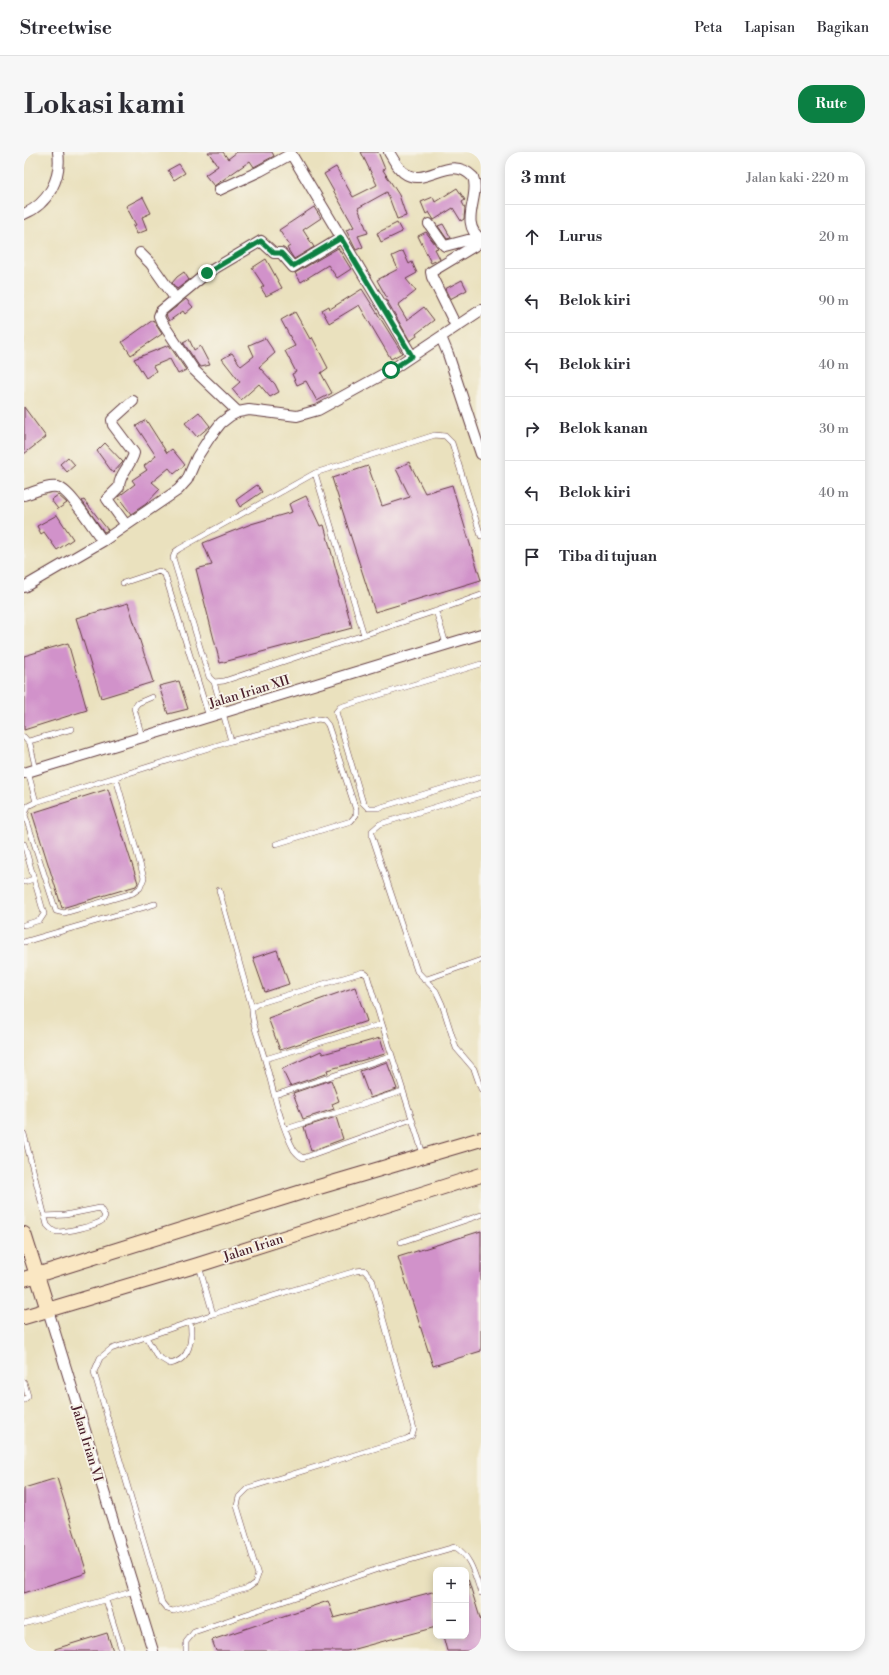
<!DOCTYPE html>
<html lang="id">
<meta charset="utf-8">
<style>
body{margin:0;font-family:"Libre Bodoni",serif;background:#f7f7f7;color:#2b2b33}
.controls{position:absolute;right:12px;bottom:12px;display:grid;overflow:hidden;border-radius:8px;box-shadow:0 2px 10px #0003}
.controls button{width:36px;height:36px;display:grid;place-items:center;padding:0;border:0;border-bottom:1px solid #e1e1e2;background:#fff;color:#2b2b33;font:20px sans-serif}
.stop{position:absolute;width:12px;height:12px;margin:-9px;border:3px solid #0b8043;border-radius:50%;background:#fff}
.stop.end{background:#0b8043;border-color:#fff;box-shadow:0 1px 4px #0008}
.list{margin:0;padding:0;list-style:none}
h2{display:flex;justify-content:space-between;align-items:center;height:52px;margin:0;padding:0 16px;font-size:17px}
h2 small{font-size:13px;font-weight:400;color:#7c7c81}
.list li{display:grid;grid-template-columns:26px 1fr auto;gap:12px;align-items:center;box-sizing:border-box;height:64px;padding:0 16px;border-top:1px solid #e1e1e2}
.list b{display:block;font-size:15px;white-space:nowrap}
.list em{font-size:13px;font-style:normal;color:#7c7c81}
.icon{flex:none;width:22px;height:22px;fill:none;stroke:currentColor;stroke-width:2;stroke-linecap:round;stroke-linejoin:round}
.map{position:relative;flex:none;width:457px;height:1499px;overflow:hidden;border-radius:16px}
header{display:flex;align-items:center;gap:24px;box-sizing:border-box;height:56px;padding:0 20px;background:#fff;border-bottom:1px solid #e1e1e2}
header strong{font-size:19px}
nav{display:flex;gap:22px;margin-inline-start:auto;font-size:14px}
.intro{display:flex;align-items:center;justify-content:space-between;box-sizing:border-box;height:96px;padding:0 24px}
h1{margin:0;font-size:28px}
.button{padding:10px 18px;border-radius:16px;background:#0b8043;color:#fff;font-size:14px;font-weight:700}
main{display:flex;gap:24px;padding:0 24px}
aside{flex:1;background:#fff;border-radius:16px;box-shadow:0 2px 10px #0003}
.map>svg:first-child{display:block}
.building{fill:#d192ca}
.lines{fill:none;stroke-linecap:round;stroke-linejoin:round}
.lane-casing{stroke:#623c41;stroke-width:6}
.street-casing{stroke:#623c41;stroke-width:12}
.secondary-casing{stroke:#623c41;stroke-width:16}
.lane{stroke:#fff;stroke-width:5}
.street{stroke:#fff;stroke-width:10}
.secondary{stroke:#fae7c3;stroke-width:14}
.route{stroke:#0b8043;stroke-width:5}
.labels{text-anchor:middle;stroke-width:4;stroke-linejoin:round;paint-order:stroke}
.street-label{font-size:13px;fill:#4a1f2b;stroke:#f7f3e8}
</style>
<header>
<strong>Streetwise</strong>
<nav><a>Peta</a><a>Lapisan</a><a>Bagikan</a></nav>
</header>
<div class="intro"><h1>Lokasi kami</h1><a class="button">Rute</a></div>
<main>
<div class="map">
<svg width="457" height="1499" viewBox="0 0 457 1499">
<rect width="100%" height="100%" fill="#f7f3e8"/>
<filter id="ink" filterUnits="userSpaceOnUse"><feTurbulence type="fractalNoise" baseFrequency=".025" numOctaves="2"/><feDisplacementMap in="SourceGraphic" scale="8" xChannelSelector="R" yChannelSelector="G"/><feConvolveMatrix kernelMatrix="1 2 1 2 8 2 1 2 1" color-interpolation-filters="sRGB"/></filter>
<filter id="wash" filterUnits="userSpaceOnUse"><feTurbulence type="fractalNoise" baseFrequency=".012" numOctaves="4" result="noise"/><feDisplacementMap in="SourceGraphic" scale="16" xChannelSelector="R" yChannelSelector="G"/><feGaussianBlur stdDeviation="0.9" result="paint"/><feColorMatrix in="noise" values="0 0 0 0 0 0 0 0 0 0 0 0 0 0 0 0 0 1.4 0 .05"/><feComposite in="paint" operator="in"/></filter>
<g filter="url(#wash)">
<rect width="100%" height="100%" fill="#eae1be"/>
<g id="blocks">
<path class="building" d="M184,0H199L204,7L213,0H248L250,4L230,15L226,9L190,34L181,23L194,14Z
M337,0H354L361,17L359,18L375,43L382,64L373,67L363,40L334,56L344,81L334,84L339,95L332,98L322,78L330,75L300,22L312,15L329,45L353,33Z
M155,12L161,21L150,28L144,18Z
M433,36L441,48L438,50L441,56L440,67L437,69L429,56L410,68L405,60L402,62L397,50L409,45L411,50Z
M119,45L127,61L118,65L123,78L113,82L109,74L112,73L102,54Z
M290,55L297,66L279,78L290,95L270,107L263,96L266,94L255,78Z
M373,71L378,80L357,90L353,81Z
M419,72L427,86L423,87L414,74Z
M402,80L414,96L411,97L416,107L407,111L394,84Z
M314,96L327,117L313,126L304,113L277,130L271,121Z
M379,99L385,112L388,110L393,121L382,127L392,139L374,153L383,168L400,155L410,168L392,182L393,184L386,189L362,147L363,146L353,128L374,117L368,104Z
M242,107L258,136L242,144L237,136L240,134L228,116Z
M160,120L165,128L153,137L148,131L153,125Z
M438,128L443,138L426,147L421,137Z
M338,137L378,201L367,207L335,153L305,171L298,158L305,154L306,157Z
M162,147L169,155L161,162L159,159L145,169L142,163Z
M271,160L286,187L288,185L304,216L297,221L308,241L293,249L282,229L273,233L268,222L272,220L261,199L271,194L257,168Z
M129,168L138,182L107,203L98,190Z
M241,186L251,201L235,215L251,232L255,240L246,245L235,232L217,248L208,237L216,230L198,207L208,201L217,214L230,204L225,193Z
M165,187L170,198L176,194L186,213L177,215L175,214L159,190Z
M145,193L162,218L154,222L146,207L129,214L132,219L122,226L110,207Z
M0,255L22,285L0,302Z
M175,260L186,274L173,285L161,271Z
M122,268L143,301L148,297L161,313L150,322L145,316L128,330L136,337L122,352L107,362L94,345L111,332L108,328L123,318L120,314L132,304L112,274Z
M81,291L99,310L89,321L73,299Z
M44,305L51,313L43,320L36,312Z
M385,310L401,341L428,333L457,428L351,460L308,326L344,314L358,354L386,345L372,317Z
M233,333L238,340L216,355L212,348Z
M34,343L43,351L34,357L27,348Z
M282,344L296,374L300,373L328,476L196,511L172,417L188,413L179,391L227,372L268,360L265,352Z
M60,348L84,378L80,380L58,349Z
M33,363L49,387L33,398L20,380L17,382L13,374Z
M104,451L129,530L77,546L52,466Z
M44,491L63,558L0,578V504Z
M155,529L164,557L144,562L135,534Z
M84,637L114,731L112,734L38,756L8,661Z
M253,798L265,832L241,840L229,806Z
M331,835L343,869L256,898L244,866Z
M356,886L361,902L303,918L304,921L266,934L258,917L297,899L299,902Z
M363,910L373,937L346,946L336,919Z
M307,928L315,949L308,952L310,957L279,967L269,941Z
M312,965L319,987L287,999L280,975Z
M457,1079V1199L409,1214L374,1105Z
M33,1326L63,1421L0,1441V1336Z
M444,1427L457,1469V1499H423L419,1484H442V1428Z
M412,1439V1475L323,1499H192L188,1488L304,1449L310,1466Z
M83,1481L89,1499H31V1497Z"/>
</g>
</g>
<g filter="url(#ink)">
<use href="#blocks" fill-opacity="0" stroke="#623c41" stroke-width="1"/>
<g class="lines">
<defs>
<path id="lane" d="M0,6L3,0
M291,321L340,483
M457,384L428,291L421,284L411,283L291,321L155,397L151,400L149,406L185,525L190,530L200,529L412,459L457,443
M99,431L135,419L141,423L185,565
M412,459L422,492
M457,512L316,555L312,560L339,651L344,656H354L457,625
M190,530L207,589L294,567L300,568L304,573L332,658V663L327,669L252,692
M0,585L6,592L12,618
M118,585L110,556L114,551L128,545
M5,589L48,577
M4,620L12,650L207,589
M457,641L356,672L348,679V684L393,819L412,839L418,852L432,896L450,917L457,937
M12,650L4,654L1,663L32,759L40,761L109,741L116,736L120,726L92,626
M0,692L20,762L16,768L0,773
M0,730L10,727
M195,738L228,856
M0,790L131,752
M400,828L457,808
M241,907L358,872L388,967L279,1006C275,1004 273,1002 270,998C254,968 248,930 238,898C234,885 227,869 228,856L233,852L339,820L343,823L358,872
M251,943L368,904
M388,967L399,1002
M262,977L379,939
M0,982L23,1073C26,1076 29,1080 33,1080C42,1080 72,1074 79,1068L81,1064L76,1056L41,1063L21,1064
M377,1090L457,1063
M175,1114L189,1162L87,1197L76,1206L70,1220L138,1451L143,1457L149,1459L224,1436L231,1431L234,1423L213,1354L215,1345L224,1336L382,1287L388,1284L390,1277L348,1127L340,1118L332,1119L189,1162
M122,1185L133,1204L146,1212C166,1208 169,1188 166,1170
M0,1230L4,1244L0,1248
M82,1448L98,1499
M0,1472L110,1439
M162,1499V1490L170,1480L354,1417L431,1395C447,1404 451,1424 457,1441"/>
<path id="street" d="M266,0L388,204
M365,0C369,7 373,15 379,20C402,38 425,0 449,25C457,44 434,71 457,87
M195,38L236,19L267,2
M0,62C24,52 38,26 34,0
M405,72L419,92L421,94L455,85
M116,101L127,112L151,146
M432,174L408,125L407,120L457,90
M417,185L424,202L457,302
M214,260L170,218L137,169L135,164L137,159L183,121L237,89L250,101H257L269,115L317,86
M0,343C9,341 23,333 33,335C46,337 70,378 79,389
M102,373L83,347L95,335C95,322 107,314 110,301L89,273L88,268L109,249
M0,435L79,389L154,338L163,328L173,305L186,285L197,271L206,264L214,260L225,258L273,264L294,258L367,218L457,158
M0,621L457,482
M24,1158L129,1499"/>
<path id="secondary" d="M0,1082L24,1158
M0,1127L278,1040L457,987
M0,1165L174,1113L457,1023"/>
</defs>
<use href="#lane" class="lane-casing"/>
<use href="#street" class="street-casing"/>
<use href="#secondary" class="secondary-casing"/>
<use href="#lane" class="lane"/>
<use href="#street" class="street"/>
<use href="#secondary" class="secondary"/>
</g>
</g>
<g class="lines" filter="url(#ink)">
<path class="route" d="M183,121L237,89L250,101H257L269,114L317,86L388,204L367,218"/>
</g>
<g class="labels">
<g class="street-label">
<text transform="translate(225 539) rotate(-17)" y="5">Jalan Irian XII</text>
<text transform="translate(229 1095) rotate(-18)" y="5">Jalan Irian</text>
<text transform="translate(64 1291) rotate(73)" y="5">Jalan Irian VI</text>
</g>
</g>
</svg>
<div class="controls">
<button>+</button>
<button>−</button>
</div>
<div class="stop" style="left:367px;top:218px"></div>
<div class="stop end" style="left:183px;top:121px"></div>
</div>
<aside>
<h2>3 mnt<small>Jalan kaki · 220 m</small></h2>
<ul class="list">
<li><svg class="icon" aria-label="ahead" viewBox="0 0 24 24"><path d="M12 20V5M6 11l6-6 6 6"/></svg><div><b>Lurus</b></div><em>20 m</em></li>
<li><svg class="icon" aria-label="left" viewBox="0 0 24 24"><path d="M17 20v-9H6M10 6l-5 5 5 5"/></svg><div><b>Belok kiri</b></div><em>90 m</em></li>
<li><svg class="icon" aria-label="left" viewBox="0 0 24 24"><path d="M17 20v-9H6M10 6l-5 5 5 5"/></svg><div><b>Belok kiri</b></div><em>40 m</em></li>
<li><svg class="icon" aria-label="right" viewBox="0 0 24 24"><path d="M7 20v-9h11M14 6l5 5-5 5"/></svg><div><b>Belok kanan</b></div><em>30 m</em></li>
<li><svg class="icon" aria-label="left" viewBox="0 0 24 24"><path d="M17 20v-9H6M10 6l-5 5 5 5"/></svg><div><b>Belok kiri</b></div><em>40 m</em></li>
<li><svg class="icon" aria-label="arrive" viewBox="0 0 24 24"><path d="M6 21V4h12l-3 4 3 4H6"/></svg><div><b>Tiba di tujuan</b></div></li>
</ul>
</aside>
</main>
